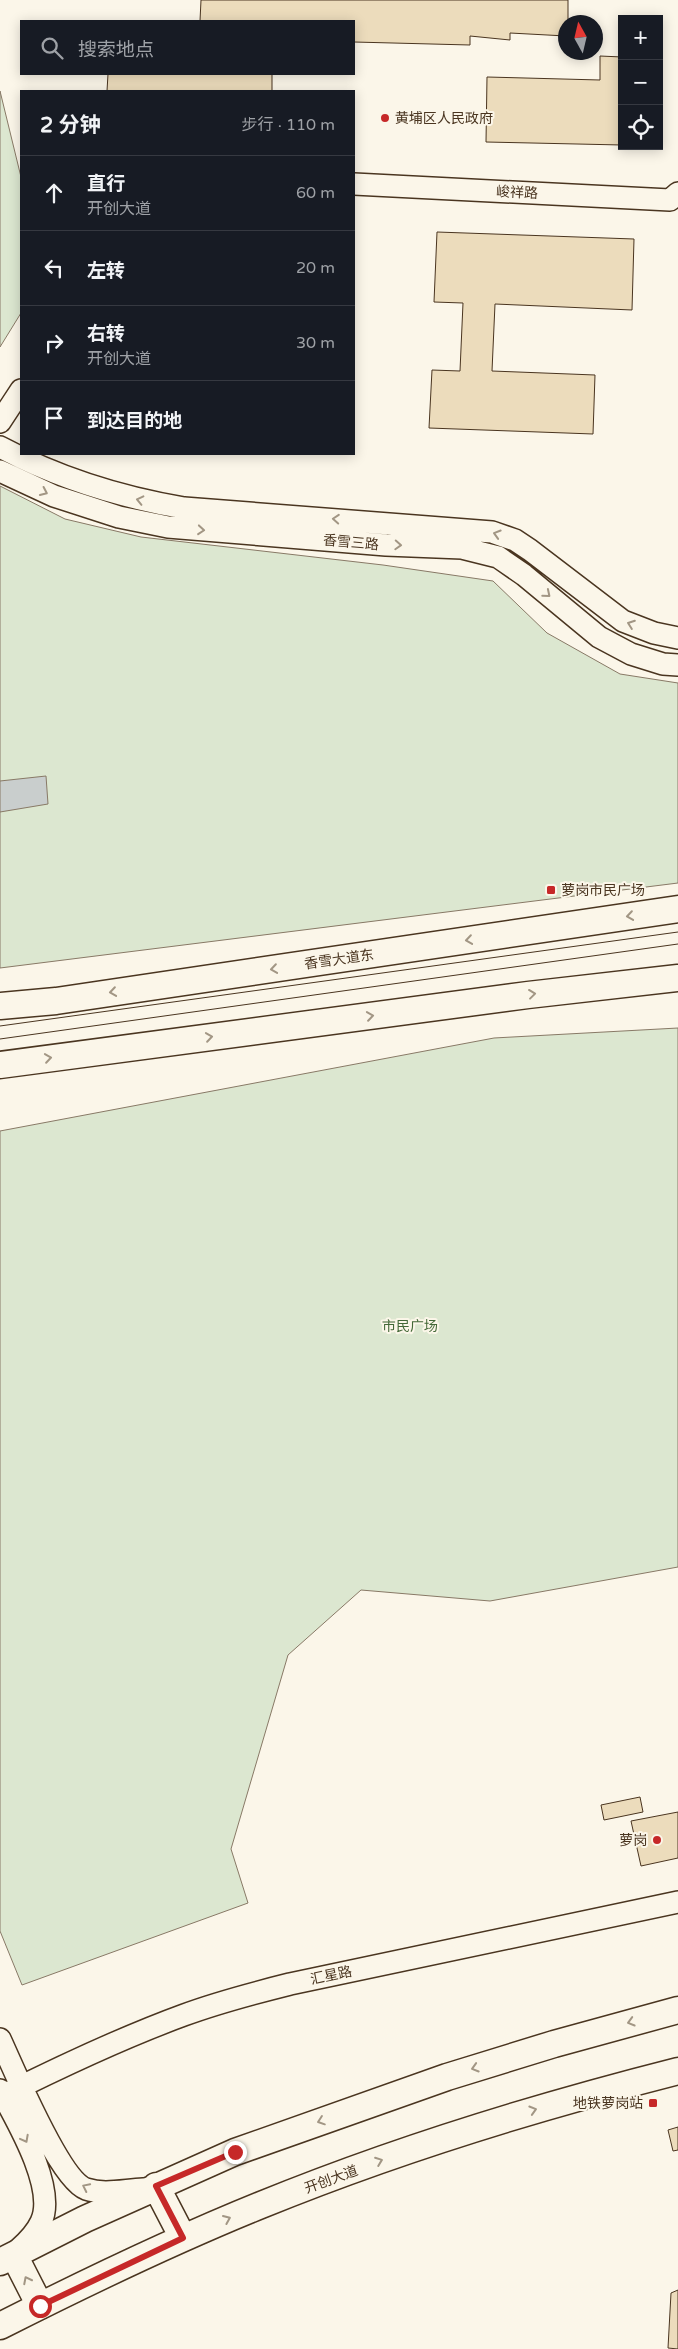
<!DOCTYPE html>
<html lang="zh">
<meta charset="utf-8">
<style>
body{margin:0;font-family:"Varela Round","Noto Sans SC",sans-serif;background:#20242c;color:#f1f3f6}
.controls{position:absolute;right:15px;top:15px;display:grid;overflow:hidden;border-radius:0px;box-shadow:0 2px 12px #0003}
.controls button{width:45px;height:45px;display:grid;place-items:center;padding:0;border:0;border-bottom:1px solid #363941;background:#171b24;color:#f1f3f6;font:25px sans-serif}
.compass{position:absolute;left:558px;top:15px;width:45px;height:45px;border-radius:50%;background:#171b24;box-shadow:0 2px 12px #0003;rotate:352deg}
.stop{position:absolute;width:15px;height:15px;margin:-11px;border:4px solid #c62828;border-radius:50%;background:#fff}
.stop.end{background:#c62828;border-color:#fff;box-shadow:0 1px 5px #0008}
.list{margin:0;padding:0;list-style:none}
h2{display:flex;justify-content:space-between;align-items:center;height:65px;margin:0;padding:0 20px;font-size:21px}
h2 small{font-size:16px;font-weight:400;color:#9ea1a6}
.list li{display:grid;grid-template-columns:32px 1fr auto;gap:15px;align-items:center;box-sizing:border-box;height:75px;padding:0 20px;border-top:1px solid #363941}
.list b{display:block;font-size:19px;white-space:nowrap}
.list p{margin:0;font-size:16px;white-space:nowrap;color:#9ea1a6}
.list em{font-size:16px;font-style:normal;color:#9ea1a6}
.icon{flex:none;width:28px;height:28px;fill:none;stroke:currentColor;stroke-width:2;stroke-linecap:round;stroke-linejoin:round}
.map{position:relative;flex:none;width:678px;height:2349px;overflow:hidden}
.search{position:absolute;background:#171b24;box-shadow:0 2px 12px #0003;left:20px;top:20px;width:335px;height:55px;display:flex;align-items:center;gap:12px;box-sizing:border-box;padding:0 18px;border-radius:0px;color:#9ea1a6;font-size:19px}
.panel{position:absolute;background:#171b24;box-shadow:0 2px 12px #0003;left:20px;top:90px;width:335px;height:365px;border-radius:0px}
.map>svg:first-child{display:block}
.green{fill:#dce7d0;stroke:#887966}
.water{fill:#c9cecd;stroke:#887966}
.building{fill:#ecdcbc;stroke:#4a3520}
.lines{fill:none;stroke-linecap:round;stroke-linejoin:round}
.minor-casing{stroke:#4a3520;stroke-width:24}
.major-casing{stroke:#4a3520;stroke-width:29}
.minor{stroke:#fbf6e9;stroke-width:21}
.major{stroke:#fbf6e9;stroke-width:26}
.tram{stroke:#4a3520;stroke-width:1}
.oneway{stroke:#a29684}
.route{stroke:#c62828;stroke-width:6}
.poi-dot{fill:#c62828;stroke:#fbf6e9;stroke-width:2}
.labels{text-anchor:middle;stroke-width:4;stroke-linejoin:round;paint-order:stroke}
.poi-label{font-size:14px;fill:#4a3520;stroke:#fbf6e9;text-anchor:start}
.street-label{font-size:14px;fill:#4a3520;stroke:#fbf6e9}
.park-label{font-size:14px;fill:#436837;stroke:#fbf6e9}
</style>
<div class="map">
<svg width="678" height="2349" viewBox="0 0 678 2349">
<rect width="100%" height="100%" fill="#fbf6e9"/>
<path class="green" d="M0,91L21,177V313L0,347Z
M0,486L65,519L141,537L383,565L493,581L547,633L620,674L678,683V883L0,968Z
M678,1028V1567L490,1601L361,1590L288,1655L231,1849L248,1903L22,1985L0,1931V1131L494,1038Z"/>
<path class="water" d="M46,776L48,804L0,812V781Z"/>
<path class="building" d="M201,0H568V22H566V36L510,33V40L470,36V45L354,42V21H200Z
M600,56L622,57V145L486,142L487,77L600,80Z
M108,74H272V91H107Z
M437,232L634,239L632,310L495,304L492,371L595,375L593,434L429,428L432,370L460,371L463,303L434,302Z
M640,1797L643,1812L604,1820L601,1805Z
M678,1812V1858L641,1866L631,1821Z
M678,2127V2150L673,2151L668,2130Z
M678,2290V2349L668,2348L671,2293Z"/>
<g class="lines">
<defs>
<path id="minor" d="M354,184L670,200L678,193
M0,422L21,390
M0,447C58,478 119,497 184,508L492,532L515,540L530,550L623,621L654,633L678,638
M0,471L54,496L119,517L168,527L386,545L462,548L498,557L524,575L599,637L631,654L663,664L678,665
M0,2039C14,2069 59,2179 86,2189C104,2195 123,2190 143,2189
M0,2090C17,2121 57,2189 41,2222C36,2233 28,2241 19,2249
M0,2097C60,2067 121,2038 184,2015C219,2002 254,1993 290,1984L678,1902"/>
<path id="major" d="M0,1006L56,1001L678,909
M0,1065L528,995L678,978
M156,2186L183,2238
M14,2255L40,2306
M0,2262L85,2219L235,2152L447,2077L554,2044L678,2010
M0,2326C85,2283 172,2241 261,2205C396,2150 536,2107 678,2071"/>
</defs>
<use href="#minor" class="minor-casing"/>
<use href="#major" class="major-casing"/>
<use href="#minor" class="minor"/>
<use href="#major" class="major"/>
<path class="tram" d="M0,1026L678,932
M0,1039L678,944"/>
</g>
<defs><path id="oneway-chevron" d="M-2-3.5L2.5 0L-2 3.5" fill="none" stroke-width="1.6" stroke-linecap="round" stroke-linejoin="round" transform="scale(1.25)"/></defs>
<g class="oneway">
<use href="#oneway-chevron" transform="translate(44 492) rotate(25)"/>
<use href="#oneway-chevron" transform="translate(140 500) rotate(-167)"/>
<use href="#oneway-chevron" transform="translate(336 519) rotate(-176)"/>
<use href="#oneway-chevron" transform="translate(201 530) rotate(5)"/>
<use href="#oneway-chevron" transform="translate(497 534) rotate(-163)"/>
<use href="#oneway-chevron" transform="translate(398 545) rotate(3)"/>
<use href="#oneway-chevron" transform="translate(547 594) rotate(40)"/>
<use href="#oneway-chevron" transform="translate(631 624) rotate(-160)"/>
<use href="#oneway-chevron" transform="translate(630 916) rotate(172)"/>
<use href="#oneway-chevron" transform="translate(469 940) rotate(172)"/>
<use href="#oneway-chevron" transform="translate(274 969) rotate(172)"/>
<use href="#oneway-chevron" transform="translate(113 992) rotate(172)"/>
<use href="#oneway-chevron" transform="translate(532 994) rotate(-7)"/>
<use href="#oneway-chevron" transform="translate(370 1016) rotate(-8)"/>
<use href="#oneway-chevron" transform="translate(209 1037) rotate(-8)"/>
<use href="#oneway-chevron" transform="translate(48 1058) rotate(-8)"/>
<use href="#oneway-chevron" transform="translate(631 2022) rotate(164)"/>
<use href="#oneway-chevron" transform="translate(475 2068) rotate(163)"/>
<use href="#oneway-chevron" transform="translate(533 2110) rotate(-17)"/>
<use href="#oneway-chevron" transform="translate(321 2121) rotate(161)"/>
<use href="#oneway-chevron" transform="translate(25 2139) rotate(62)"/>
<use href="#oneway-chevron" transform="translate(379 2161) rotate(-21)"/>
<use href="#oneway-chevron" transform="translate(86 2187) rotate(-154)"/>
<use href="#oneway-chevron" transform="translate(227 2219) rotate(-23)"/>
<use href="#oneway-chevron" transform="translate(27 2280) rotate(-117)"/>
</g>
<g class="lines">
<path class="route" d="M40,2306L183,2238L156,2186L235,2152"/>
</g>
<g class="poi-dot">
<circle cx="385" cy="118" r="5"/>
<rect x="546" y="885" width="10" height="10" rx="2.5"/>
<circle cx="657" cy="1840" r="5"/>
<rect x="648" y="2098" width="10" height="10" rx="2.5"/>
</g>
<g class="labels">
<g class="poi-label">
<text x="395" y="123">黄埔区人民政府</text>
<text x="561" y="895">萝岗市民广场</text>
<text x="647" y="1845" text-anchor="end">萝岗</text>
<text x="643" y="2108" text-anchor="end">地铁萝岗站</text>
</g>
<g class="street-label">
<text transform="translate(517 192) rotate(3)" y="5">峻祥路</text>
<text transform="translate(351 542) rotate(5)" y="5">香雪三路</text>
<text transform="translate(339 959) rotate(-8)" y="5">香雪大道东</text>
<text transform="translate(331 1975) rotate(-12)" y="5">汇星路</text>
<text transform="translate(331 2179) rotate(-20)" y="5">开创大道</text>
</g>
<g class="park-label">
<text x="410" y="1331">市民广场</text>
</g>
</g>
</svg>
<div class="controls">
<button>+</button>
<button>−</button>
<button><svg class="icon" aria-label="locate" viewBox="0 0 24 24"><circle cx="12" cy="12" r="6"/><path d="M12 2v4M12 18v4M2 12h4M18 12h4"/></svg></button>
</div>
<svg class="compass" viewBox="-18 -18 36 36"><path d="M0-13l5 13h-10z" fill="#e53935"/><path d="M0 13l5-13h-10z" fill="#9ea1a6"/></svg>
<div class="stop" style="left:40px;top:2306px"></div>
<div class="stop end" style="left:235px;top:2152px"></div>
<div class="search"><svg class="icon" aria-label="search" viewBox="0 0 24 24"><circle cx="10" cy="10" r="6"/><path d="M15 15l6 6"/></svg>搜索地点</div>
<section class="panel">
<h2>2 分钟<small>步行 · 110 m</small></h2>
<ul class="list">
<li><svg class="icon" aria-label="ahead" viewBox="0 0 24 24"><path d="M12 20V5M6 11l6-6 6 6"/></svg><div><b>直行</b><p>开创大道</p></div><em>60 m</em></li>
<li><svg class="icon" aria-label="left" viewBox="0 0 24 24"><path d="M17 20v-9H6M10 6l-5 5 5 5"/></svg><div><b>左转</b></div><em>20 m</em></li>
<li><svg class="icon" aria-label="right" viewBox="0 0 24 24"><path d="M7 20v-9h11M14 6l5 5-5 5"/></svg><div><b>右转</b><p>开创大道</p></div><em>30 m</em></li>
<li><svg class="icon" aria-label="arrive" viewBox="0 0 24 24"><path d="M6 21V4h12l-3 4 3 4H6"/></svg><div><b>到达目的地</b></div></li>
</ul>
</section>
</div>
